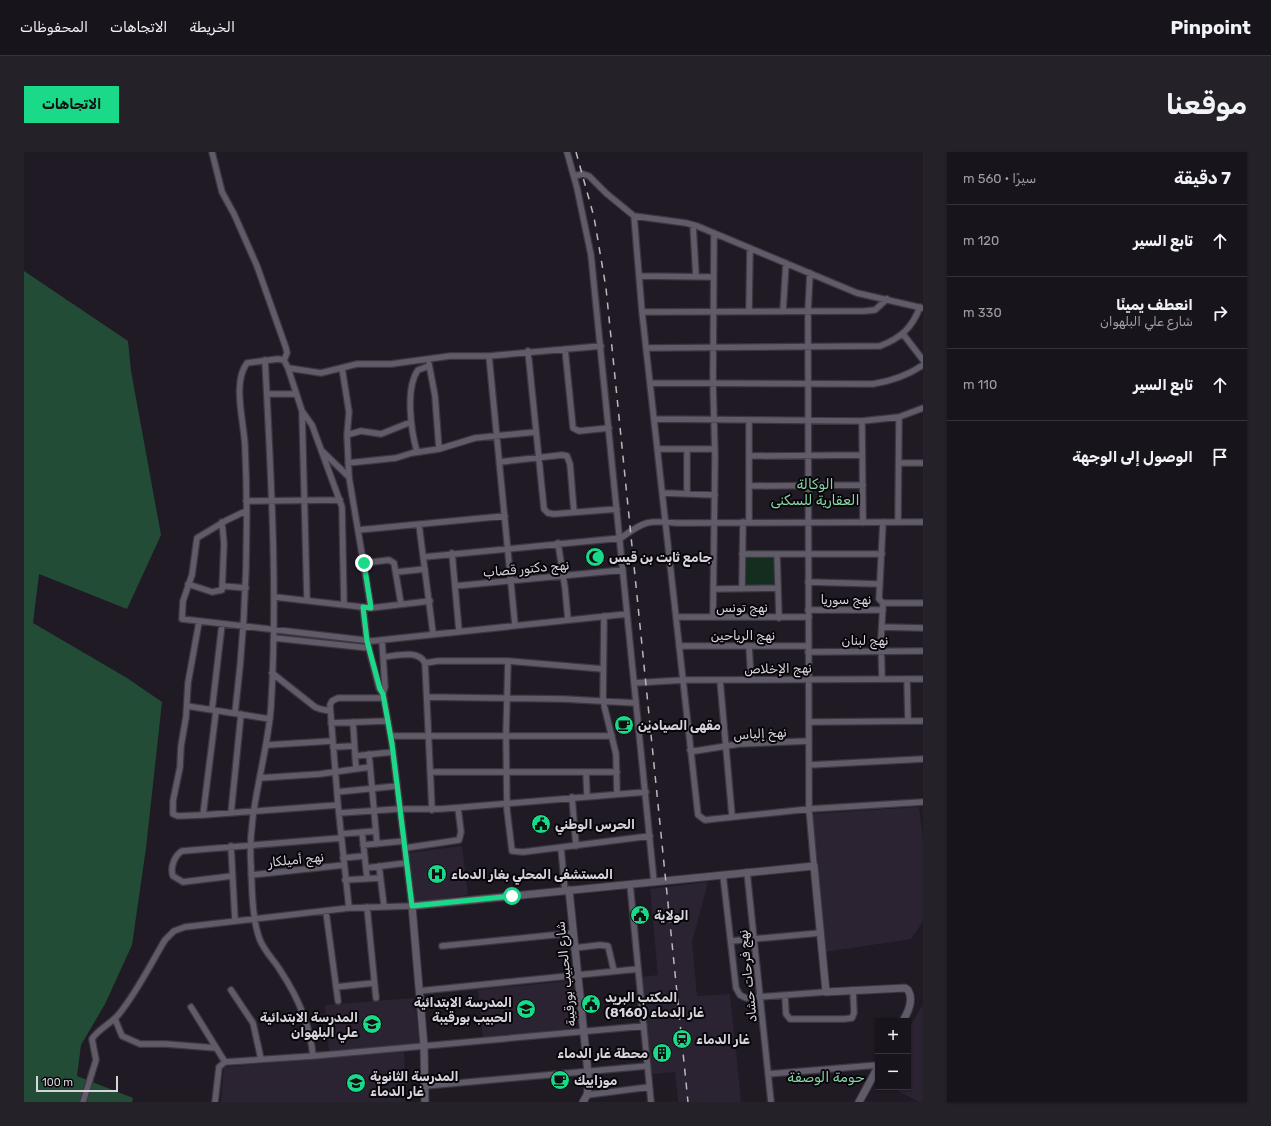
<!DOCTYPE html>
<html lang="ar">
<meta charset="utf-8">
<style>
body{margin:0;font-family:Rubik,Cairo,sans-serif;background:#252129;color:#f1f3f6;direction:rtl}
.controls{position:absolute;right:12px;bottom:12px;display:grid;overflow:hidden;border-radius:0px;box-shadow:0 1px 3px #0004}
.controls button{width:36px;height:36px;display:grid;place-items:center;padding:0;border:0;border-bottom:1px solid #36333b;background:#18141c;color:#f1f3f6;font:20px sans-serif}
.scale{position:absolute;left:12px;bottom:10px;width:82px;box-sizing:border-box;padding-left:4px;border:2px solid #d8d4dc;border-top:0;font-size:11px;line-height:14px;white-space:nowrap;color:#d8d4dc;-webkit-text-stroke:3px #08060a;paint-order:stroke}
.stop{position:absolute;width:12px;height:12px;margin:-9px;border:3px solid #1ad988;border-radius:50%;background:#fff}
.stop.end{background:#1ad988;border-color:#fff;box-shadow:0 1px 4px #0008}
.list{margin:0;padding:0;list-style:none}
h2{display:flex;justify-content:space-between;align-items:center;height:52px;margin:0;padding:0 16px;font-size:17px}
h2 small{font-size:13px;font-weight:400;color:#9f9ea3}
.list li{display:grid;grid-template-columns:26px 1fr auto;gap:12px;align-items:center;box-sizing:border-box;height:72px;padding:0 16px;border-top:1px solid #36333b}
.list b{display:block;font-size:15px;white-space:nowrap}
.list p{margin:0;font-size:13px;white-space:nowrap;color:#9f9ea3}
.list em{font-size:13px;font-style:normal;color:#9f9ea3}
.icon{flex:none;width:22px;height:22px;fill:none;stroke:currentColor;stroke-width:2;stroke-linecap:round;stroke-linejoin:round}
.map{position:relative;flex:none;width:899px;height:950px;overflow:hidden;direction:ltr;border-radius:0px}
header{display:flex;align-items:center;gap:24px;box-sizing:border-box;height:56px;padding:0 20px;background:#18141c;border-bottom:1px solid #36333b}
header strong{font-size:19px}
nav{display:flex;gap:22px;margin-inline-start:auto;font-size:14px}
.intro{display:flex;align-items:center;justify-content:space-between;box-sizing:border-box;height:96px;padding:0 24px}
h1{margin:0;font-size:28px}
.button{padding:10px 18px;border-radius:0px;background:#1ad988;color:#111;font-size:14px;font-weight:700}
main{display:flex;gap:24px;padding:0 24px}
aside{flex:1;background:#18141c;border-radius:0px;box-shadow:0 1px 3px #0004}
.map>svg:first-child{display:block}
.built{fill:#2c2332}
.green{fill:#142d1f}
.forest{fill:#234c36}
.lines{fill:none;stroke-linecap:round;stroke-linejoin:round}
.minor-casing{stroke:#3b373f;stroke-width:8}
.tertiary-casing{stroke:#3b373f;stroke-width:9}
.minor{stroke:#615a68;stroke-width:5.5}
.tertiary{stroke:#615a68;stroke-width:7}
.rail{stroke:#bbb7bf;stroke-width:1.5;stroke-dasharray:7 7;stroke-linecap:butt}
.route{stroke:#1ad988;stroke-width:5}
.labels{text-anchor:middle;stroke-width:4;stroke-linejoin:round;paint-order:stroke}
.poi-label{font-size:13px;font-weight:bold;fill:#d8d4dc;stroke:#08060a;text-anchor:start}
.street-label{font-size:13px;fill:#d8d4dc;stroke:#08060a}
.neighbourhood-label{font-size:14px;fill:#88d5a8;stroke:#08060a}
</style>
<header>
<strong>Pinpoint</strong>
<nav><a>الخريطة</a><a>الاتجاهات</a><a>المحفوظات</a></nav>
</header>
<div class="intro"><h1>موقعنا</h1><a class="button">الاتجاهات</a></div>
<main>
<aside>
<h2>7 دقيقة<small>سيرًا · 560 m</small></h2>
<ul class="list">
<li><svg class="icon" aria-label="ahead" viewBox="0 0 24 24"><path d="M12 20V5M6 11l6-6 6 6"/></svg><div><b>تابع السير</b></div><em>120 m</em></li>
<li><svg class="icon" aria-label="right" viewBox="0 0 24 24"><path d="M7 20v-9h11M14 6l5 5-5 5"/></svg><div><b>انعطف يمينًا</b><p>شارع علي البلهوان</p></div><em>330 m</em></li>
<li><svg class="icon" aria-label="ahead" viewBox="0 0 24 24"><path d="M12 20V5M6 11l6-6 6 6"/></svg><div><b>تابع السير</b></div><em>110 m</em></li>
<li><svg class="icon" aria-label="arrive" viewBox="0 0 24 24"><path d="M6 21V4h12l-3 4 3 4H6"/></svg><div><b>الوصول إلى الوجهة</b></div></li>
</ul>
</aside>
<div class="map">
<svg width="899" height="950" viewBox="0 0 899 950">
<rect width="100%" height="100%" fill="#201a25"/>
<path class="built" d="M895,655L899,688V769L887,787L801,800L788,662Z
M438,694L444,743L386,751L384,701Z
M684,730L668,790L673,844L706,842L717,950H654L651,920L628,922L618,825L634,823L626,737Z
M546,829L550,876L459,885L454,838Z
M390,846L396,891L305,899L301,853Z
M899,853V950H895L867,935H884V877Z
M380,900L382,950H197L200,915Z"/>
<path class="green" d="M721,404H750L751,434H720Z"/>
<path class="forest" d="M0,119L104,189L107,219L137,383L103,457L15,422L9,471L103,526L138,550L122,696L108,793L81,852L57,893L53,924L109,946L108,950H0Z"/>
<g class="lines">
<defs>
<path id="minor" d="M188,0L198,40L210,62L233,114L262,196L263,201L260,208
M543,0L553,36L567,103L630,730
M550,24L559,22L565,24L582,41L610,64L662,71L673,74L833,141L899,156
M610,64L618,160L674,663L681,668L785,657L899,650
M669,73L672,124
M786,121L784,159L785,657L790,714
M616,124L689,125
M725,159L726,96
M759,159L762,111
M618,160L841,159L851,158L863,147
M879,182L899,208
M623,196L856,194C877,186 888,176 896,155
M541,197L549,276L555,279L585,276
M504,199L520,357L524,361L530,362L593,357
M465,204L491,473
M241,208C247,324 254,439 247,555C243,608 223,660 227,714C228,736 228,768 236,788C241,800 250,808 256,818C274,845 286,872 289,904
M405,212L411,244L415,297
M264,216L297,221L333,212H367L426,204H465L577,194
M318,216L325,260L323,283L325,325L347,456
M628,231L849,232C868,229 883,224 899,213
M244,242H272
M278,259L288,273L318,355L320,453
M631,267L838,269L875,265L899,256
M838,269L839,371
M323,283L337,279L357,282L387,270
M635,297H691
M663,297V342
M298,299L325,325
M393,300C387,279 381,236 394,218L405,214
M725,304L838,303
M476,310L538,303L543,304L546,312L550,360
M324,311L372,306L388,301L415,297L451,286L512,280
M875,311H899
M725,334L839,333
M640,341L691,343
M222,349L316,348
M222,359L203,368L173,386L168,423L159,449L158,467L348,489L603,462
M725,370V268
M874,370L875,265
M395,373L409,481
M334,378L481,364
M534,391L541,436L544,468
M428,401L435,479
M718,402H858
M753,402L755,466
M400,405L597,386C620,369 624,368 653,371L899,370
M340,411L365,408L370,411L377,452
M373,420L401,417
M784,430L856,432
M164,432L188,440L198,438L200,392L198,370
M199,434L222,436
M431,434L599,418
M718,436L719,370
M690,437L753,436
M251,445L347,456L406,449
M859,451H899
M784,458H859
M580,464L579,549L592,602L593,642
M652,465H785
M689,465L691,304L689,231L690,81
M175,470L164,531L162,565L157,594L156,615L149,649V662L154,664L179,663L314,653
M858,475L899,476
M250,486L345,496
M358,488L361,535L359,542
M655,494H784
M725,494L727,527
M784,500L899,499
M359,505C372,504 394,497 401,511L408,658
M484,509L482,584L483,658L488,699L499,700L626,684
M401,511L414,509H484L579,517
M248,521L291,555L296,557L306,559
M858,527L857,487L859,451L855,447L859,370
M883,527L884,569
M696,528L708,664
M610,531L660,528L899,527
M403,545L540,547L612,551
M163,554L246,567
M188,558L198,472
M211,561C222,472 225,383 221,294C220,269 208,231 223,211L254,207L260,208L264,216L278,259L283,448
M329,570L332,617
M785,570L899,569
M307,571L363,569
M367,584H588
M243,593L308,589
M309,595L330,594
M666,598L671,599L715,592L785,589
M345,602L353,692
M331,604L369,600
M785,613L899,607
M406,620H593
M562,620L563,644
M236,626L296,622L346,615
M313,640L373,634
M548,645L552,694
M207,661L217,562
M315,661L375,657H417L622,640
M179,663L192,559
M338,680L343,726
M317,682L352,679
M339,693L380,689
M207,694L211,768
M381,696L435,688L437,680L434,656
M537,696L541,739
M319,706L340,704
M355,714L360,754
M342,716L382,711
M723,720L747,950
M227,723L320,713
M699,723L712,836L716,843L722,846L802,840
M208,724L159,730L149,724C146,716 150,704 158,699L317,686
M321,728L356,726
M606,732L627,950
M343,755L352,846
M325,756L314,653L306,553L308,549L314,546H359
M302,760L314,849
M707,789L796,781
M418,794L549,781
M550,796L576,793L584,794L590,819
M312,835L350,831
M207,838L229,871L237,907
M395,839L614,817
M761,844L762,862L766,867H820L828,866L830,861L829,838
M167,855L201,910
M91,867L98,884L116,892H142L192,896
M744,922L854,913
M401,934L623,914
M563,943L625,935
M59,950L72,908L68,887C74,877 87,872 95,862C113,840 126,813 141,788L150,779L161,775L325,756L388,754L368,592L359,542L355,536L343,489L339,455
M191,950L195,915L201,910L289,904L620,874"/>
<path id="tertiary" d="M545,738L565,931L563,943L559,950
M401,950L400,894L388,754L790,714L802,840L881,836L884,838C890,848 884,860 879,869
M835,950L854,915"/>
</defs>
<use href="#minor" class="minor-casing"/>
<use href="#tertiary" class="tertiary-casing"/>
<use href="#minor" class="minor"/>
<use href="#tertiary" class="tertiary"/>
<path class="rail" d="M552,0L570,65L582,136L664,950"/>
</g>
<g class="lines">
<path class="route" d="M340,411L347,456L339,455L343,489L356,537L359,542L368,592L388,754L488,744"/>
</g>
<defs>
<symbol id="mosque-disc" viewBox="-11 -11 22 22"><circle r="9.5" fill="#1ad988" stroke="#08060a"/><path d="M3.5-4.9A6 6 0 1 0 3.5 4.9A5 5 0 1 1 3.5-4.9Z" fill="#111"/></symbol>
<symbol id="cafe-disc" viewBox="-11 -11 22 22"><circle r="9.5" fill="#1ad988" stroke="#08060a"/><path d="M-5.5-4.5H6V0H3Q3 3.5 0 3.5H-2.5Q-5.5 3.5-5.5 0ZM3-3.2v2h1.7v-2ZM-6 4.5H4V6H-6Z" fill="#111"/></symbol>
<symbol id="civic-disc" viewBox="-11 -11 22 22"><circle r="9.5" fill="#1ad988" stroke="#08060a"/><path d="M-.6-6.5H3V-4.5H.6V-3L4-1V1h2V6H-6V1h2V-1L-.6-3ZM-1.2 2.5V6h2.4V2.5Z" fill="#111"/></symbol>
<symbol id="hospital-disc" viewBox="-11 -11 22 22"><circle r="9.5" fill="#1ad988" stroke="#08060a"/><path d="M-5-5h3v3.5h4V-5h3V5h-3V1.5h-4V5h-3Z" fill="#111"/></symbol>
<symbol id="school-disc" viewBox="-11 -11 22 22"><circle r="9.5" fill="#1ad988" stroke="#08060a"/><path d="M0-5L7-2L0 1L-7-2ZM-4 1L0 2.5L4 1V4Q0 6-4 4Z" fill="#111"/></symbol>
<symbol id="station-disc" viewBox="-11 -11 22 22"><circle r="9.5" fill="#1ad988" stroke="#08060a"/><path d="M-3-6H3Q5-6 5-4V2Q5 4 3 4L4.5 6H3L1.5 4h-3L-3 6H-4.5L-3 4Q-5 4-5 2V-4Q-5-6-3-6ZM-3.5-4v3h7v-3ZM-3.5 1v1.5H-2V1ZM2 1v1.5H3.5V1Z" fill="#111"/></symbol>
<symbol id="building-disc" viewBox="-11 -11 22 22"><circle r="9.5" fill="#1ad988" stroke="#08060a"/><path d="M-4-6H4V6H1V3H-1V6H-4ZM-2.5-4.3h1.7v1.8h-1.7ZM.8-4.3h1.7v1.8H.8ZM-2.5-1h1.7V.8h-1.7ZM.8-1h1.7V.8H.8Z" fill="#111"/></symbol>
</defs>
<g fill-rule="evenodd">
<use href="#mosque-disc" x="560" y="394" width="22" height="22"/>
<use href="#cafe-disc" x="589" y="562" width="22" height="22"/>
<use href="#civic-disc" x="506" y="661" width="22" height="22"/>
<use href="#hospital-disc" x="402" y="711" width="22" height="22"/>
<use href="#civic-disc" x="605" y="752" width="22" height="22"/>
<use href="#civic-disc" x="556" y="841" width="22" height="22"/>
<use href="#school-disc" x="491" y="846" width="22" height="22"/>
<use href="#school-disc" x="337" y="861" width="22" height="22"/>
<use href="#station-disc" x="647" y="876" width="22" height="22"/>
<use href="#building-disc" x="627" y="890" width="22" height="22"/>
<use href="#cafe-disc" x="525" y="917" width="22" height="22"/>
<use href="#school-disc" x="321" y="920" width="22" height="22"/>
</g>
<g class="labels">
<g class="poi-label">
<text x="585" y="410">جامع ثابت بن قیس</text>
<text x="614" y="578">مقهى الصيادين</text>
<text x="531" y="677">الحرس الوطني</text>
<text x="427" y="727">المستشفى المحلي بغار الدماء</text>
<text x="630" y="768">الولاية</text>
<text x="581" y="850">المكتب البريد<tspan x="581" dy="15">غار الدماء (8160)</tspan></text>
<text x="488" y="855" text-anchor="end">المدرسة الابتدائية<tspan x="488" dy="15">الحبيب بورقيبة</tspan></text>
<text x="334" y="870" text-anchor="end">المدرسة الابتدائية<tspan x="334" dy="15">علي البلهوان</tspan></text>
<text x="672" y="892">غار الدماء</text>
<text x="624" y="906" text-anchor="end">محطة غار الدماء</text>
<text x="346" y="929">المدرسة الثانوية<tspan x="346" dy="15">غار الدماء</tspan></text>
<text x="550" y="933">موزاييك</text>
</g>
<g class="street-label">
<text transform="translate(502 416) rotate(-5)" y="5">نهج دكتور قصاب</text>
<text x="822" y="452">نهج سوريا</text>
<text x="718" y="460">نهج تونس</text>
<text x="719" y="488">نهج الرياحين</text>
<text x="841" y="493">نهج لبنان</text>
<text transform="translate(754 516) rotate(-1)" y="5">نهج الإخلاص</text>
<text transform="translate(736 581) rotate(-3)" y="5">نهخ إلياس</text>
<text transform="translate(272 707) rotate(-6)" y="5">نهج أميلكار</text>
<text transform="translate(541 822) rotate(-96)" y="5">شارع الحبيب بورقيبة</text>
<text transform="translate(723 824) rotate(-96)" y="5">نهج فرحات حشاد</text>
</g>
<g class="neighbourhood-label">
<text x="791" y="337">الوكالة<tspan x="791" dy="16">العقارية للسكنى</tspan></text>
<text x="802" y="930">حومة الوصفة</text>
</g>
</g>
</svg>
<div class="controls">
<button>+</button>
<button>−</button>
</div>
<div class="scale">100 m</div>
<div class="stop" style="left:488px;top:744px"></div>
<div class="stop end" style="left:340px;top:411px"></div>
</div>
</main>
